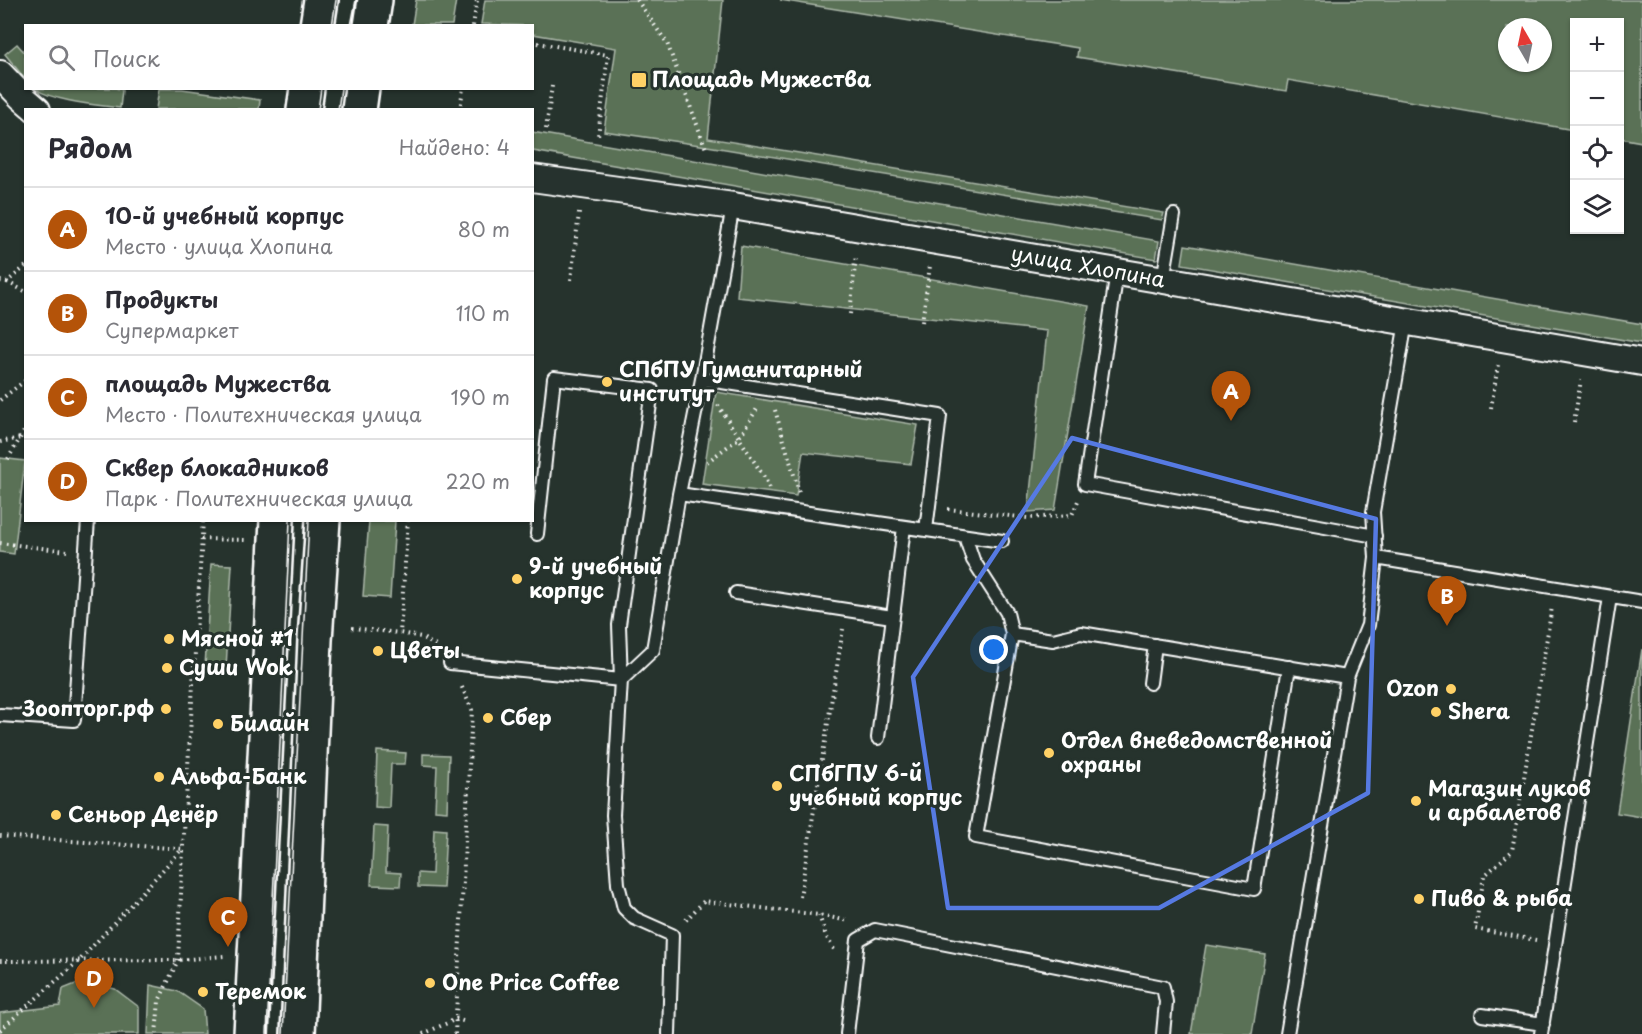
<!DOCTYPE html>
<html lang="ru">
<meta charset="utf-8">
<style>
body{margin:0;font-family:"Playpen Sans",sans-serif;background:#f7f7f7;color:#2b2b33}
.controls{position:absolute;right:18px;top:18px;display:grid;overflow:hidden;border-radius:0px;box-shadow:0 2px 4px #0004}
.controls button{width:54px;height:54px;display:grid;place-items:center;padding:0;border:0;border-bottom:2px solid #e1e1e2;background:#fff;color:#2b2b33;font:30px sans-serif}
.compass{position:absolute;left:1498px;top:18px;width:54px;height:54px;border-radius:50%;background:#fff;box-shadow:0 2px 4px #0004;rotate:351deg}
.you{position:absolute;left:994px;top:650px;width:21px;height:21px;margin:-15px;border:4px solid #fff;border-radius:50%;background:#1a73e8;box-shadow:0 0 0 9px #1a73e833}
.badge{display:grid;place-items:center;width:39px;height:39px;border-radius:50%;background:#b45309;color:#fff;font-size:20px;font-weight:700}
.pin{position:absolute;translate:-50% -50px;filter:drop-shadow(0 2px 3px #0008)}
.pin::after{content:'';position:absolute;top:32px;width:21px;height:18px;background:inherit;clip-path:polygon(0 0,100% 0,50% 100%)}
.list{margin:0;padding:0;list-style:none}
h2{display:flex;justify-content:space-between;align-items:center;height:78px;margin:0;padding:0 24px;font-size:26px}
h2 small{font-size:20px;font-weight:400;color:#7c7c81}
.list li{display:grid;grid-template-columns:39px 1fr auto;gap:18px;align-items:center;box-sizing:border-box;height:84px;padding:0 24px;border-top:2px solid #e1e1e2}
.list b{display:block;font-size:22px;white-space:nowrap}
.list p{margin:0;font-size:20px;white-space:nowrap;color:#7c7c81}
.list em{font-size:20px;font-style:normal;color:#7c7c81}
.icon{flex:none;width:33px;height:33px;fill:none;stroke:currentColor;stroke-width:2;stroke-linecap:round;stroke-linejoin:round}
.map{position:relative;flex:none;width:1642px;height:1034px;overflow:hidden}
.search{position:absolute;background:#fff;box-shadow:0 2px 4px #0004;left:24px;top:24px;width:510px;height:66px;display:flex;align-items:center;gap:15px;box-sizing:border-box;padding:0 21px;border-radius:0px;color:#7c7c81;font-size:22px}
.panel{position:absolute;background:#fff;box-shadow:0 2px 4px #0004;left:24px;top:108px;width:510px;height:414px;border-radius:0px}
.map>svg:first-child{display:block}
.green{fill:#5a7156;stroke:#acb8aa;stroke-width:1.5;fill-rule:evenodd}
.lines{fill:none;stroke-linecap:round;stroke-linejoin:round}
.lane-casing{stroke:#fff;stroke-width:16}
.street-casing{stroke:#fff;stroke-width:30}
.secondary-casing{stroke:#fff;stroke-width:38}
.path{stroke:#fff;stroke-width:4;stroke-dasharray:1.5 4.5;stroke-linecap:butt}
.lane{stroke:#26332d;stroke-width:12}
.street{stroke:#26332d;stroke-width:26}
.secondary{stroke:#26332d;stroke-width:33}
.tram{stroke:#fff;stroke-width:1.5}
.marked{fill:none;stroke:#567ae2;stroke-width:4.5;stroke-linejoin:round}
.poi-dot{fill:#ffd166;stroke:#26332d;stroke-width:2}
.labels{text-anchor:middle;stroke-width:6;stroke-linejoin:round;paint-order:stroke}
.poi-label{font-size:21px;font-weight:bold;fill:#fff;stroke:#26332d;text-anchor:start}
.street-label{font-size:21px;fill:#fff;stroke:#26332d}
</style>
<div class="map">
<svg width="1642" height="1034" viewBox="0 0 1642 1034">
<rect width="100%" height="100%" fill="#26332d"/>
<filter id="ink" filterUnits="userSpaceOnUse"><feTurbulence type="fractalNoise" baseFrequency=".0167" numOctaves="2"/><feDisplacementMap in="SourceGraphic" scale="12" xChannelSelector="R" yChannelSelector="G"/><feConvolveMatrix kernelMatrix="1 2 1 2 8 2 1 2 1" color-interpolation-filters="sRGB"/></filter>
<g filter="url(#ink)">
<path class="green" d="M416,0H456L452,25H412Z
M485,0H723L708,138L1164,213L1162,220L707,146L604,131L616,48L533,34L532,26L481,24Z
M780,0H1642V142L1620,138V22H1574V130L1288,80L1286,91L1077,57L1078,48ZM1507,27H1543V63H1507Z
M17,44L25,53V79L5,54Z
M115,88L122,90L120,108C99,105 52,101 36,89Z
M159,89H182L260,100L259,109H156Z
M532,132L1159,241L1156,259L533,151Z
M1185,245L1642,324V343L1182,264Z
M741,246L1089,306L1055,510L1028,512L1047,331L737,297Z
M716,392L918,425L911,464L803,452L796,496L702,484Z
M0,458L25,461L14,554L0,552Z
M369,521H395L390,598L363,596Z
M211,564L232,565L226,668L205,667Z
M1642,649V817L1617,813Z
M377,751L406,753L405,764H391L389,808L375,807Z
M423,754L449,755L447,811L435,810L437,766L423,765Z
M374,826L388,827L386,872L401,873L400,886L371,885Z
M434,829L446,830L443,888L418,887V873L432,874Z
M1206,945L1265,954L1252,1034H1191Z
M83,981L115,989L139,1007V1034H0V1013L60,1006L63,989Z
M150,985L177,991L203,1009L205,1034H148Z"/>
<g class="lines">
<defs>
<path id="lane" d="M1117,272L1085,484L1375,536
M1163,280L1174,215
M702,379L940,416L926,530
M679,494L1002,541
M537,534L554,378L652,390L619,625L621,680L613,815L618,884L624,908L634,918L672,935L669,1034
M965,536L973,560L1007,613L1012,634L976,837L1254,889L1289,667
M1376,558L1642,602
M736,593L892,617
M1012,634L1053,640L1081,633L1347,677
M450,663L621,680L653,650L679,494L702,379L733,206
M1150,683L1155,645
M0,715L74,720L88,520
M878,738L904,527
M1482,1015L1543,1024
M847,1034L858,940L875,930L1163,987L1166,1002L1163,1034
M1287,1034L1347,677L1368,625L1376,558L1373,512L1406,322
M1541,1034L1610,597"/>
<path id="street" d="M0,74L22,97L37,110
M532,178L733,206L1642,362"/>
<path id="secondary" d="M317,26L321,0
M371,26L375,0
M304,110L307,88
M359,110L362,88
M251,1034L277,520
M298,1034L315,640L323,520"/>
</defs>
<use href="#lane" class="lane-casing"/>
<use href="#street" class="street-casing"/>
<use href="#secondary" class="secondary-casing"/>
<path class="path" d="M637,0L667,43L706,149
M473,26L477,0
M532,42L608,55L598,136
M460,110L463,88
M546,129L552,86
M571,280L579,213
M0,281L7,282L26,266
M7,282L26,292
M850,314L856,255
M922,322L930,266
M0,400L26,380
M718,405L766,480L769,488
M1491,408L1498,365
M775,410L799,492
M1574,422L1581,380
M0,442L26,437
M8,459L26,428
M707,462L739,438L758,407
M948,509L1028,518L1072,515L1078,501
M408,520L400,633L421,637L439,648
M201,539L246,540
M0,543L67,551
M352,628L400,633
M0,836L183,849L203,520
M800,897L843,629
M819,915L826,936L835,951
M686,920L704,901L819,915L849,921
M1536,940L1475,929L1484,876L1512,851L1552,607
M0,961L178,960L224,956
M0,1030L80,960L182,849
M156,1034L159,1001L178,960L183,850
M423,1034L456,1019L466,1022
M455,1034L472,710L461,685"/>
<use href="#lane" class="lane"/>
<use href="#street" class="street"/>
<use href="#secondary" class="secondary"/>
<path class="tram" d="M332,26L336,0
M351,26L356,0
M318,110L321,88
M338,110L341,88
M267,1034L290,520
M283,1034L309,520"/>
</g>
</g>
<path class="marked" d="M1072,438L1376,519L1368,793L1159,908H948L913,677Z"/>
<g class="poi-dot">
<rect x="631" y="72" width="16" height="16" rx="3"/>
<circle cx="607" cy="382" r="6"/>
<circle cx="517" cy="579" r="6"/>
<circle cx="169" cy="639" r="6"/>
<circle cx="378" cy="651" r="6"/>
<circle cx="167" cy="668" r="6"/>
<circle cx="1451" cy="689" r="6"/>
<circle cx="166" cy="709" r="6"/>
<circle cx="1436" cy="712" r="6"/>
<circle cx="488" cy="718" r="6"/>
<circle cx="218" cy="724" r="6"/>
<circle cx="1049" cy="753" r="6"/>
<circle cx="159" cy="777" r="6"/>
<circle cx="777" cy="786" r="6"/>
<circle cx="1416" cy="801" r="6"/>
<circle cx="56" cy="815" r="6"/>
<circle cx="1419" cy="899" r="6"/>
<circle cx="430" cy="983" r="6"/>
<circle cx="203" cy="992" r="6"/>
</g>
<g class="labels">
<g class="poi-label">
<text x="652" y="87">Площадь Мужества</text>
<text x="619" y="377">СПбПУ Гуманитарный<tspan x="619" dy="24">институт</tspan></text>
<text x="529" y="574">9-й учебный<tspan x="529" dy="24">корпус</tspan></text>
<text x="181" y="646">Мясной #1</text>
<text x="390" y="658">Цветы</text>
<text x="179" y="675">Суши Wok</text>
<text x="1439" y="696" text-anchor="end">Ozon</text>
<text x="154" y="716" text-anchor="end">Зоопторг.рф</text>
<text x="1448" y="719">Shera</text>
<text x="500" y="725">Сбер</text>
<text x="230" y="731">Билайн</text>
<text x="1061" y="748">Отдел вневедомственной<tspan x="1061" dy="24">охраны</tspan></text>
<text x="789" y="781">СПбГПУ 6-й<tspan x="789" dy="24">учебный корпус</tspan></text>
<text x="171" y="784">Альфа-Банк</text>
<text x="1428" y="796">Магазин луков<tspan x="1428" dy="24">и арбалетов</tspan></text>
<text x="68" y="822">Сеньор Денёр</text>
<text x="1431" y="906">Пиво &amp; рыба</text>
<text x="442" y="990">One Price Coffee</text>
<text x="215" y="999">Теремок</text>
</g>
<g class="street-label">
<text transform="translate(1088 267) rotate(10)" y="7">улица Хлопина</text>
</g>
</g>
</svg>
<div class="controls">
<button>+</button>
<button>−</button>
<button><svg class="icon" aria-label="locate" viewBox="0 0 24 24"><circle cx="12" cy="12" r="6"/><path d="M12 2v4M12 18v4M2 12h4M18 12h4"/></svg></button>
<button><svg class="icon" aria-label="layers" viewBox="0 0 24 24"><path d="M12 4l9 5-9 5-9-5zM3 14l9 5 9-5"/></svg></button>
</div>
<svg class="compass" viewBox="-18 -18 36 36"><path d="M0-13l5 13h-10z" fill="#e53935"/><path d="M0 13l5-13h-10z" fill="#7c7c81"/></svg>
<div class="you"></div>
<div class="pin badge" style="left:1231px;top:421px">A</div>
<div class="pin badge" style="left:1447px;top:626px">B</div>
<div class="pin badge" style="left:228px;top:947px">C</div>
<div class="pin badge" style="left:94px;top:1008px">D</div>
<div class="search"><svg class="icon" aria-label="search" viewBox="0 0 24 24"><circle cx="10" cy="10" r="6"/><path d="M15 15l6 6"/></svg>Поиск</div>
<section class="panel">
<h2>Рядом<small>Найдено: 4</small></h2>
<ul class="list">
<li><span class="badge">A</span><div><b>10-й учебный корпус</b><p>Место · улица Хлопина</p></div><em>80 m</em></li>
<li><span class="badge">B</span><div><b>Продукты</b><p>Супермаркет</p></div><em>110 m</em></li>
<li><span class="badge">C</span><div><b>площадь Мужества</b><p>Место · Политехническая улица</p></div><em>190 m</em></li>
<li><span class="badge">D</span><div><b>Сквер блокадников</b><p>Парк · Политехническая улица</p></div><em>220 m</em></li>
</ul>
</section>
</div>
